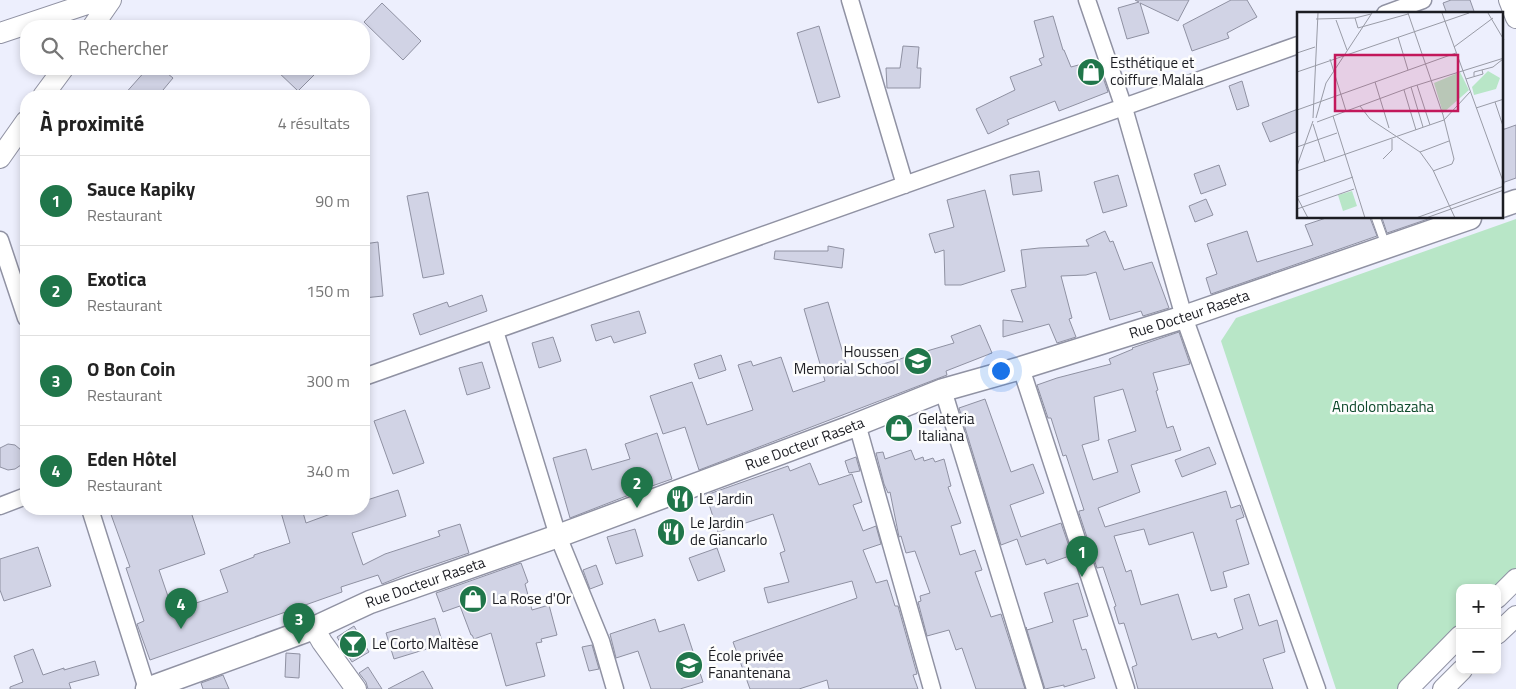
<!DOCTYPE html>
<html lang="fr">
<meta charset="utf-8">
<style>
body{margin:0;font-family:"Titillium Web",sans-serif;background:#f6f6f6;color:#222}
.controls{position:absolute;right:15px;bottom:15px;display:grid;overflow:hidden;border-radius:10px;box-shadow:0 2px 8px #0003}
.controls button{width:45px;height:45px;display:grid;place-items:center;padding:0;border:0;border-bottom:1px solid #e0e0e0;background:#fff;color:#222;font:25px sans-serif}
.you{position:absolute;left:1000px;top:370px;width:18px;height:18px;margin:-12px;border:4px solid #fff;border-radius:50%;background:#1a73e8;box-shadow:0 0 0 8px #1a73e833}
.badge{display:grid;place-items:center;width:32px;height:32px;border-radius:50%;background:#20764a;color:#fff;font-size:16px;font-weight:700}
.pin{position:absolute;translate:-50% -41px;filter:drop-shadow(0 1px 2px #0008)}
.pin::after{content:'';position:absolute;top:26px;width:18px;height:15px;background:inherit;clip-path:polygon(0 0,100% 0,50% 100%)}
.list{margin:0;padding:0;list-style:none}
h2{display:flex;justify-content:space-between;align-items:center;height:65px;margin:0;padding:0 20px;font-size:21px}
h2 small{font-size:16px;font-weight:400;color:#767676}
.list li{display:grid;grid-template-columns:32px 1fr auto;gap:15px;align-items:center;box-sizing:border-box;height:90px;padding:0 20px;border-top:1px solid #e0e0e0}
.list b{display:block;font-size:19px;white-space:nowrap}
.list p{margin:0;font-size:16px;white-space:nowrap;color:#767676}
.list em{font-size:16px;font-style:normal;color:#767676}
.icon{flex:none;width:28px;height:28px;fill:none;stroke:currentColor;stroke-width:2;stroke-linecap:round;stroke-linejoin:round}
.map{position:relative;flex:none;width:1516px;height:689px;overflow:hidden}
.search{position:absolute;background:#fff;box-shadow:0 2px 8px #0003;left:20px;top:20px;width:350px;height:55px;display:flex;align-items:center;gap:12px;box-sizing:border-box;padding:0 18px;border-radius:20px;color:#767676;font-size:19px}
.panel{position:absolute;background:#fff;box-shadow:0 2px 8px #0003;left:20px;top:90px;width:350px;height:425px;border-radius:20px}
.map>svg:first-child{display:block}
.green{fill:#b8e6c7}
.building{fill:#d1d3e5;stroke:#8f91a2;fill-rule:evenodd}
.lines{fill:none;stroke-linecap:round;stroke-linejoin:round}
.service-casing{stroke:#9092a3;stroke-width:10}
.minor-casing{stroke:#9092a3;stroke-width:19}
.tertiary-casing{stroke:#9092a3;stroke-width:22}
.secondary-casing{stroke:#9092a3;stroke-width:25}
.service{stroke:#fff;stroke-width:8}
.minor{stroke:#fff;stroke-width:16}
.tertiary{stroke:#fff;stroke-width:20}
.secondary{stroke:#fff;stroke-width:22}
.labels{text-anchor:middle;stroke-width:5;stroke-linejoin:round;paint-order:stroke}
.poi-label{font-size:15px;fill:#1c1d23;stroke:#fdfdfd;text-anchor:start}
.street-label{font-size:15px;fill:#1c1d23;stroke:#fdfdfd}
.park-label{font-size:15px;fill:#0e492b;stroke:#fdfdfd}
.inset-road{fill:none;stroke:#999ba6;stroke-width:1}
.view{fill:#c2185b;fill-opacity:0.15;stroke:#c2185b;stroke-width:2.5}
.inset-edge{fill:none;stroke:#1c1d23;stroke-width:2.5}
</style>
<div class="map">
<svg width="1516" height="689" viewBox="0 0 1516 689">
<rect width="100%" height="100%" fill="#edeffd"/>
<path class="green" d="M1516,219V571L1497,588H1460V627L1398,689H1336L1221,341L1236,318Z"/>
<path class="building" d="M1135,0H1189L1178,21L1140,3L1149,33L1127,39L1118,8L1139,2Z
M1231,0H1247L1257,17L1227,33L1229,38L1192,51L1183,25Z
M1451,0H1470L1475,14H1447L1443,3Z
M382,3L421,41L403,60L364,22Z
M1053,16L1063,50H1064L1071,67L1097,60L1108,92L1059,111L1055,101L1007,120L1009,124L988,134L976,109L1015,90L1010,77L1042,65L1039,59L1044,57L1034,21Z
M819,26L840,97L818,103L797,33Z
M903,46L919,47L917,68H921L920,88H887L886,68H900Z
M147,69H162L173,78L158,96H123Z
M275,69H320L298,91Z
M1242,81L1249,106L1237,110L1229,86Z
M1298,109V131L1270,142L1262,123Z
M1516,125V178L1502,183V130Z
M1219,165L1226,185L1201,194L1194,174Z
M1039,171L1042,191L1013,195L1010,175Z
M1118,175L1127,206L1103,213L1094,182Z
M985,190L1005,271L961,285H945L944,250L935,253L929,234L954,227L947,200Z
M428,192L444,274L423,278L407,196Z
M1206,199L1213,215L1195,222L1189,206Z
M1326,218H1370L1377,236L1211,294L1206,278L1217,274L1207,244L1247,231L1257,262L1313,245L1305,225Z
M1382,218H1431L1387,233Z
M1105,231L1110,242L1113,241L1124,270L1152,262L1169,308L1143,316L1141,311L1110,320L1096,272L1086,275L1061,276L1072,318L1069,319L1076,337L1057,343L1049,324L1003,337V320L1023,322L1011,290L1026,287L1021,250L1039,248L1089,246L1086,240Z
M378,242L383,296L364,298V244Z
M828,246L844,249L842,268L774,259L775,251H828Z
M482,295L487,311L420,335L413,314L447,302L449,307Z
M828,302L849,374L954,343L951,336L980,325L992,353L946,371L947,375L699,470L685,427L663,434L650,396L692,382L707,425L753,410L738,365L751,361L753,366L781,357L793,392L825,381L804,309Z
M639,311L646,333L614,343L611,336L596,341L591,325Z
M1179,332L1190,364L1153,373L1158,390L1156,391L1167,428L1173,426L1181,450L1131,465L1140,492L1098,508L1105,527L1226,491L1231,508L1240,505L1244,517L1236,520L1249,564L1223,572L1227,587L1211,591L1193,532L1149,545L1144,529L1114,536L1126,572L1131,570L1141,605L1178,594L1192,640L1216,633L1218,638L1243,629L1234,599L1249,594L1259,626L1277,620L1285,652L1263,659L1273,689H1138L1132,667L1137,665L1124,623L1119,624L1114,607L1116,606L1103,567L1097,568L1079,513V511L1084,510L1066,455L1063,456L1051,418H1048L1037,385L1057,378L1111,364L1109,359L1133,349L1132,348ZM1123,389L1136,431L1108,440L1118,472L1093,480L1082,445L1099,440L1094,397Z
M553,337L561,361L539,368L532,343Z
M721,355L726,370L699,379L694,364Z
M482,362L490,388L467,395L459,368Z
M985,399L1011,472L1033,464L1044,493L1010,505L1021,537L1061,523L1072,555L1047,564L1045,559L1026,565L1017,539L1001,545L959,408Z
M405,410L424,463L393,474L374,421Z
M657,433L672,479L629,494V495L570,518L553,458L586,449L592,470L630,459L625,444Z
M8,444L15,445L21,450L23,457L21,465L15,469L8,470L0,467V448Z
M1209,447L1216,464L1182,477L1175,460Z
M911,450L915,460L923,457L924,461L933,458L935,462L944,459L951,486L948,487L961,523L951,526L960,555L975,550L982,570L975,572L991,617L1001,614L1025,689H976L962,648L956,650L949,630L927,636L918,602L921,601L920,596L930,593L915,551L906,553L901,536L899,537L890,492L888,493L884,484L876,453L883,452L885,459Z
M856,457L860,471L849,473L845,461Z
M810,463L819,485L852,474L862,502L853,505L863,531L876,526L881,544L863,550L876,583L887,580L895,606H898L917,674L913,675L918,689H829L827,680L799,689H750L733,642L857,598L852,581L768,603L764,588L789,582L780,553L785,551L773,514L718,532L706,495L788,466L790,471Z
M398,490L406,516L352,533L363,565L385,554L440,536L438,531L460,524L469,553L407,574L382,584L378,575L341,587L342,592L150,660L137,624L144,621L126,568L130,567L109,509H190L205,554L159,570L173,611L228,592L220,570L254,557V555L290,543L280,509H302L306,523L344,509H364V501Z
M635,529L643,556L616,564L607,537Z
M38,547L51,586L4,601L0,590V559Z
M717,548L725,571L698,581L689,558Z
M521,563L528,582L525,584L532,610L549,605L557,635L541,639L542,642L536,643L545,676L506,686L491,633L474,639L472,635H471L460,606L443,612L436,593Z
M596,565L603,584L590,589L583,570Z
M1078,583L1088,616L1073,620L1082,650L1086,649L1095,678L1064,687V685L1045,689L1026,627L1027,630L1053,622L1044,593Z
M435,618L443,644L394,659L386,633Z
M655,619L659,632L684,624L703,682L680,689H651L638,651L616,658L610,634Z
M354,626L369,652L352,662L337,637Z
M592,645L599,669L589,671L582,647Z
M33,649L43,675L64,668V670L95,661L99,675L69,683L71,689H10V687L23,682L14,656Z
M286,653L300,654L299,678L285,677Z
M368,667L382,689H368L366,682L359,673Z
M423,671L433,689H388Z
M223,675L229,689H203L201,683Z"/>
<g class="lines">
<defs>
<path id="service" d="M1376,218L1386,246"/>
<path id="minor" d="M850,0L905,185
M1087,0L1124,108L1184,317L1317,689
M1385,14L1423,0
M0,240L26,318
M495,331L558,536L601,641L615,689
M1021,368L1126,689
M364,377L1298,45
M943,390L1035,689
M857,424L932,689
M0,506L26,496
M90,509L147,689"/>
<path id="tertiary" d="M1509,0L1516,18
M93,26L111,0
M0,33L99,0
M43,96L63,69
M0,158L26,121
M1497,598L1516,579
M314,628L322,642L356,689
M1497,634L1516,616
M1408,689L1460,636
M1443,689L1462,670"/>
<g id="secondary">
<path d="M1502,206L1516,201"/>
<path id="s1" d="M147,689L314,628L370,602L558,536L848,428L943,390L1021,368L1184,317L1470,218"/>
</g>
</defs>
<use href="#service" class="service-casing"/>
<use href="#minor" class="minor-casing"/>
<use href="#tertiary" class="tertiary-casing"/>
<use href="#secondary" class="secondary-casing"/>
<use href="#service" class="service"/>
<use href="#minor" class="minor"/>
<use href="#tertiary" class="tertiary"/>
<use href="#secondary" class="secondary"/>
</g>
<defs>
<symbol id="shop-disc" viewBox="-11 -11 22 22"><circle r="9.5" fill="#20764a" stroke="#fdfdfd"/><path d="M-5-2.5h2.3a2.7 3.5 0 0 1 5.4 0H5L5.5 6h-11ZM-1.5-2.5h3a1.5 2.3 0 0 0-3 0Z" fill="#fff"/></symbol>
<symbol id="school-disc" viewBox="-11 -11 22 22"><circle r="9.5" fill="#20764a" stroke="#fdfdfd"/><path d="M0-5L7-2L0 1L-7-2ZM-4 1L0 2.5L4 1V4Q0 6-4 4Z" fill="#fff"/></symbol>
<symbol id="restaurant-disc" viewBox="-11 -11 22 22"><circle r="9.5" fill="#20764a" stroke="#fdfdfd"/><path d="M-5-6h1v4h1v-4h1v4h1v-4h1v5L-1.5 .5V6h-2V.5L-5-1ZM5-6V6H3V1.5H1.5Q1.5-4 5-6Z" fill="#fff"/></symbol>
<symbol id="bar-disc" viewBox="-11 -11 22 22"><circle r="9.5" fill="#20764a" stroke="#fdfdfd"/><path d="M-6-5H6L.8 .8V4.5H3.5V6h-7V4.5H-.8V.8Z" fill="#fff"/></symbol>
</defs>
<g fill-rule="evenodd">
<use href="#shop-disc" x="1075" y="56" width="32" height="32"/>
<use href="#school-disc" x="902" y="345" width="32" height="32"/>
<use href="#shop-disc" x="883" y="412" width="32" height="32"/>
<use href="#restaurant-disc" x="664" y="483" width="32" height="32"/>
<use href="#restaurant-disc" x="655" y="516" width="32" height="32"/>
<use href="#shop-disc" x="457" y="583" width="32" height="32"/>
<use href="#bar-disc" x="337" y="628" width="32" height="32"/>
<use href="#school-disc" x="673" y="649" width="32" height="32"/>
</g>
<g class="labels">
<g class="poi-label">
<text x="1110" y="68">Esthétique et<tspan x="1110" dy="17">coiffure Malala</tspan></text>
<text x="899" y="357" text-anchor="end">Houssen<tspan x="899" dy="17">Memorial School</tspan></text>
<text x="918" y="424">Gelateria<tspan x="918" dy="17">Italiana</tspan></text>
<text x="699" y="504">Le Jardin</text>
<text x="690" y="528">Le Jardin<tspan x="690" dy="17">de Giancarlo</tspan></text>
<text x="492" y="604">La Rose d'Or</text>
<text x="372" y="649">Le Corto Maltèse</text>
<text x="708" y="661">École privée<tspan x="708" dy="17">Fanantenana</tspan></text>
</g>
<g class="street-label">
<text dy="5" stroke="none"><textPath href="#s1" startOffset="1108">Rue Docteur Raseta</textPath></text>
<text dy="5" stroke="none"><textPath href="#s1" startOffset="702">Rue Docteur Raseta</textPath></text>
<text dy="5" stroke="none"><textPath href="#s1" startOffset="298">Rue Docteur Raseta</textPath></text>
</g>
<g class="park-label">
<text x="1383" y="412">Andolombazaha</text>
</g>
</g>
<g transform="translate(1297 12)">
<rect width="206" height="206" fill="#edeffd"/>
<path d="M191,59L203,66L199,77L177,83L175,75ZM163,60L172,78L146,101L137,71ZM55,179L60,194L46,199L41,183Z" fill="#b8e6c7"/>
<path class="inset-road" d="M111,1L146,103L157,147L155,152L136,159M145,1L207,172M191,1L207,28M74,2L58,6L61,16L111,2M19,7L58,6M39,8L50,38M101,25L111,58M157,35L196,6M0,41L18,35M33,47L49,99M0,60L172,1M177,64V60L196,55L206,47M169,67L186,62L185,58M78,70L92,116M120,73L133,113M114,75L126,115M107,78L119,118M198,90L207,117M63,94L73,107L123,140L136,158L158,206M179,96L207,87M0,98L159,41M36,104L68,206M16,106L21,1M19,106L29,71L75,1M20,110L114,75L207,46M16,112L28,150M0,135L40,121M123,140L152,129M86,147L95,138V127M0,154L16,109M0,159L147,108L173,80M0,185L56,165M0,185L11,206M0,197L57,177M119,206L207,174M129,206L207,178"/>
<path class="view" d="M38,43H161V99H38Z"/>
<rect width="206" height="206" class="inset-edge"/>
</g>
</svg>
<div class="controls">
<button>+</button>
<button>−</button>
</div>
<div class="you"></div>
<div class="pin badge" style="left:1082px;top:577px">1</div>
<div class="pin badge" style="left:637px;top:508px">2</div>
<div class="pin badge" style="left:299px;top:644px">3</div>
<div class="pin badge" style="left:181px;top:629px">4</div>
<div class="search"><svg class="icon" aria-label="search" viewBox="0 0 24 24"><circle cx="10" cy="10" r="6"/><path d="M15 15l6 6"/></svg>Rechercher</div>
<section class="panel">
<h2>À proximité<small>4 résultats</small></h2>
<ul class="list">
<li><span class="badge">1</span><div><b>Sauce Kapiky</b><p>Restaurant</p></div><em>90 m</em></li>
<li><span class="badge">2</span><div><b>Exotica</b><p>Restaurant</p></div><em>150 m</em></li>
<li><span class="badge">3</span><div><b>O Bon Coin</b><p>Restaurant</p></div><em>300 m</em></li>
<li><span class="badge">4</span><div><b>Eden Hôtel</b><p>Restaurant</p></div><em>340 m</em></li>
</ul>
</section>
</div>
